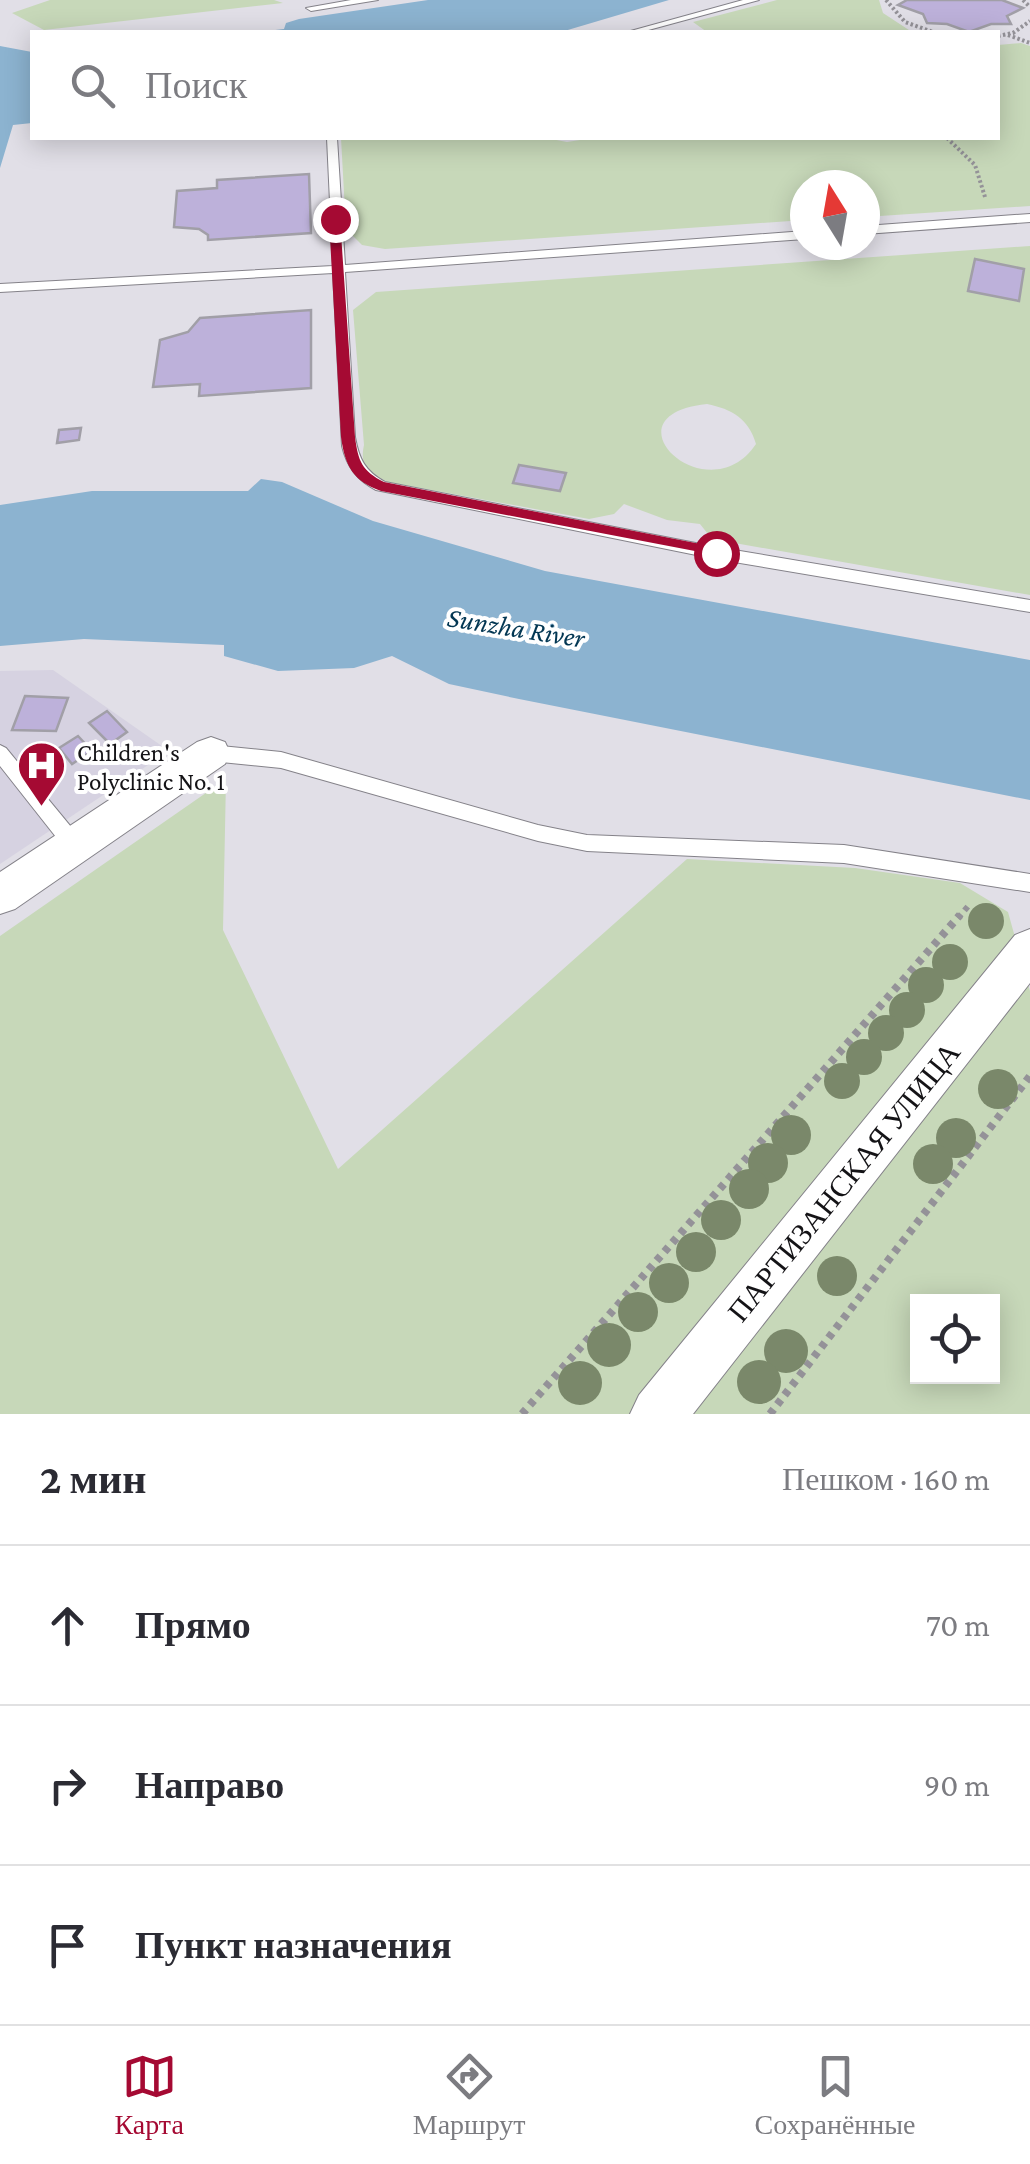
<!DOCTYPE html>
<html lang="ru">
<meta charset="utf-8">
<style>
body{margin:0;font-family:"Crimson Pro",serif;background:#f2f2f3;color:#2b2b33}
.controls{position:absolute;right:30px;bottom:30px;display:grid;overflow:hidden;border-radius:0px;box-shadow:0 5px 25px #0003}
.controls button{width:90px;height:90px;display:grid;place-items:center;padding:0;border:0;border-bottom:2px solid #e1e1e2;background:#fff;color:#2b2b33;font:50px sans-serif}
.compass{position:absolute;left:790px;top:170px;width:90px;height:90px;border-radius:50%;background:#fff;box-shadow:0 5px 25px #0003;rotate:349deg}
.stop{position:absolute;width:30px;height:30px;margin:-22px;border:8px solid #a50a33;border-radius:50%;background:#fff}
.stop.end{background:#a50a33;border-color:#fff;box-shadow:0 2px 10px #0008}
.list{margin:0;padding:0;list-style:none}
h2{display:flex;justify-content:space-between;align-items:center;height:130px;margin:0;padding:0 40px;font-size:42px}
h2 small{font-size:32px;font-weight:400;color:#7c7c81}
.list li{display:grid;grid-template-columns:65px 1fr auto;gap:30px;align-items:center;box-sizing:border-box;height:160px;padding:0 40px;border-top:2px solid #e1e1e2}
.list b{display:block;font-size:38px;white-space:nowrap}
.list em{font-size:32px;font-style:normal;color:#7c7c81}
.icon{flex:none;width:55px;height:55px;fill:none;stroke:currentColor;stroke-width:2;stroke-linecap:round;stroke-linejoin:round}
.map{position:relative;flex:none;width:1030px;height:1414px;overflow:hidden}
.search{position:absolute;background:#fff;box-shadow:0 5px 25px #0003;left:30px;right:30px;top:30px;height:110px;display:flex;align-items:center;gap:25px;box-sizing:border-box;padding:0 35px;border-radius:0px;color:#7c7c81;font-size:38px}
.sheet{height:610px;background:#fff}
nav{display:flex;justify-content:space-around;align-items:center;box-sizing:border-box;height:140px;border-top:2px solid #e1e1e2;background:#fff;font-size:28px;color:#7c7c81}
nav a{display:grid;justify-items:center;gap:5px}
nav .on{color:#a50a33}
.map>svg:first-child{display:block}
.built{fill:#d6d2e1}
.green{fill:#c7d8b9;fill-rule:evenodd}
.water{fill:#8cb3d0}
.building{fill:#bdb1da;stroke:#a19fa7;stroke-width:2.5}
.lines{fill:none;stroke-linecap:round;stroke-linejoin:round}
.lane-casing{stroke:#848289;stroke-width:2}
.street-casing{stroke:#848289;stroke-width:2}
.path-far2{stroke:#949298;stroke-width:4;stroke-dasharray:2.5 2.5;stroke-linecap:butt}
.path-far1{stroke:#949298;stroke-width:6;stroke-dasharray:5 5;stroke-linecap:butt}
.path{stroke:#949298;stroke-width:8;stroke-dasharray:6 6;stroke-linecap:butt}
.lane{fill:#fff;fill-rule:evenodd}
.street{fill:#fff;fill-rule:evenodd}
.tree{fill:#7a886a}
.route{fill:#a50a33}
.labels{text-anchor:middle;stroke-width:8;stroke-linejoin:round;paint-order:stroke}
.poi-label{font-size:25px;fill:#141316;stroke:#fff;text-anchor:start}
.water-label{font-size:28px;font-style:italic;fill:#033753;stroke:#fff}
.near-street-label{font-size:30px;fill:#141316;stroke:#fff}
</style>
<div class="map">
<svg width="1030" height="1414" viewBox="0 0 1030 1414">
<rect width="100%" height="100%" fill="#e1dfe7"/>
<path class="built" d="M53,670L169,751L0,864V671Z"/>
<path class="green" d="M50,0H274L283,3L44,30L12,13Z
M777,0H879L883,13L912,32H707L693,22Z
M1021,43L1030,46V206L865,217V185H805V220L385,249L362,245L346,229L341,138H546L567,142L593,138H998V45Z
M1030,246V595L712,539L700,524L667,520L624,504L614,514L589,519L388,482C370,472 359,468 364,445L353,310L376,292ZM707,404C732,409 749,419 756,444C708,516 600,415 707,404Z
M226,779L223,930L338,1169L687,859L855,868L960,883L1008,912L1030,991V1414H0V936ZM918,1302H992V1376H918Z"/>
<path class="water" d="M428,0H669L561,32H258L284,29L286,23L299,19Z
M0,46L32,52V123L13,125L0,168Z
M261,479L282,482L373,521L545,571L1030,660V800L519,699L449,684L392,656L354,668L278,671L224,656V645L84,639L0,646V505L92,491H248Z"/>
<path class="building" d="M907,0H1002L1023,8L1007,16L1011,24H991L969,32L947,24L927,23L923,14L898,5Z
M309,174L311,233L208,240V235L199,229L174,227L177,191L217,188V180Z
M975,259L1024,269L1019,301L968,291Z
M311,310V388L199,396L200,384L153,387L160,340L188,332L200,318Z
M81,428L79,440L57,443L59,430Z
M519,465L566,473L560,491L513,483Z
M25,696L68,698L56,731L12,730Z
M107,711L127,732L110,744L89,723Z
M78,736L92,751L72,764L59,748Z"/>
<g class="lines">
<defs>
<path id="lane" d="M351,0H378L311,11L306,8Z
M743,0H759L641,32H627Z
M327,138H337L345,265L805,231V239L345,272L355,437C359,459 365,471 385,482L716,547L1030,600V612L716,559L376,490C357,480 347,467 342,446L333,273L0,292V284L333,266Z
M1030,214V222L865,234V226Z
M0,745L6,748L81,839L84,845L81,851L74,853L67,851L0,766Z
M211,745L281,752L538,825L587,835L844,845L1030,874V892L844,863L587,851L538,841L281,768L211,761L205,758L202,753L205,748Z"/>
<path id="street" d="M211,737L225,742L230,753L225,764L15,909L0,914V872L197,742Z
M1030,929V983L693,1414H630L639,1395L1015,935Z"/>
</defs>
<use href="#lane" class="lane-casing"/>
<use href="#street" class="street-casing"/>
<path class="path-far2" d="M886,0L905,22L933,32
M1023,0L1030,7
M1008,35L1030,43
M998,36L1013,33L1030,21
M947,138L975,165L985,197"/>
<path class="path-far1" d="M958,918L970,904"/>
<path class="path" d="M522,1414L960,915
M770,1414L1030,1076"/>
<use href="#lane" class="lane"/>
<use href="#street" class="street"/>
</g>
<g class="tree">
<circle cx="986" cy="921" r="18"/>
<circle cx="950" cy="962" r="18"/>
<circle cx="926" cy="985" r="18"/>
<circle cx="907" cy="1010" r="18"/>
<circle cx="886" cy="1033" r="18"/>
<circle cx="864" cy="1057" r="18"/>
<circle cx="842" cy="1081" r="18"/>
<circle cx="998" cy="1089" r="20"/>
<circle cx="791" cy="1135" r="20"/>
<circle cx="956" cy="1138" r="20"/>
<circle cx="768" cy="1163" r="20"/>
<circle cx="933" cy="1164" r="20"/>
<circle cx="749" cy="1189" r="20"/>
<circle cx="721" cy="1220" r="20"/>
<circle cx="696" cy="1252" r="20"/>
<circle cx="837" cy="1276" r="20"/>
<circle cx="669" cy="1283" r="20"/>
<circle cx="638" cy="1312" r="20"/>
<circle cx="609" cy="1345" r="22"/>
<circle cx="786" cy="1351" r="22"/>
<circle cx="759" cy="1382" r="22"/>
<circle cx="580" cy="1383" r="22"/>
</g>
<path class="route" d="M335,216L340,219L355,437C358,461 362,471 384,482L716,547L723,553L721,556L381,491C353,481 345,466 341,437L329,219Z"/>
<defs>
<symbol id="hospital-pin" viewBox="-11 -11 22 30"><path d="M0 17L-7.5 6A9.5 9.5 0 1 1 7.5 6Z" fill="#a50a33" stroke="#fff"/><path d="M-5-5h3v3.5h4V-5h3V5h-3V1.5h-4V5h-3Z" fill="#fff"/></symbol>
</defs>
<g fill-rule="evenodd">
<use href="#hospital-pin" x="14" y="738" width="55" height="75"/>
</g>
<g class="labels">
<g class="poi-label">
<text x="77" y="761">Children's<tspan x="77" dy="29">Polyclinic No. 1</tspan></text>
</g>
<g class="water-label">
<text transform="translate(516 627) rotate(9)" y="10">Sunzha River</text>
</g>
<g class="near-street-label">
<text transform="translate(844 1182) rotate(-51)" y="10">ПАРТИЗАНСКАЯ УЛИЦА</text>
</g>
</g>
</svg>
<div class="controls">
<button><svg class="icon" aria-label="locate" viewBox="0 0 24 24"><circle cx="12" cy="12" r="6"/><path d="M12 2v4M12 18v4M2 12h4M18 12h4"/></svg></button>
</div>
<svg class="compass" viewBox="-18 -18 36 36"><path d="M0-13l5 13h-10z" fill="#e53935"/><path d="M0 13l5-13h-10z" fill="#7c7c81"/></svg>
<div class="stop" style="left:716px;top:553px"></div>
<div class="stop end" style="left:335px;top:219px"></div>
<div class="search"><svg class="icon" aria-label="search" viewBox="0 0 24 24"><circle cx="10" cy="10" r="6"/><path d="M15 15l6 6"/></svg>Поиск</div>
</div>
<section class="sheet">
<h2>2 мин<small>Пешком · 160 m</small></h2>
<ul class="list">
<li><svg class="icon" aria-label="ahead" viewBox="0 0 24 24"><path d="M12 20V5M6 11l6-6 6 6"/></svg><div><b>Прямо</b></div><em>70 m</em></li>
<li><svg class="icon" aria-label="right" viewBox="0 0 24 24"><path d="M7 20v-9h11M14 6l5 5-5 5"/></svg><div><b>Направо</b></div><em>90 m</em></li>
<li><svg class="icon" aria-label="arrive" viewBox="0 0 24 24"><path d="M6 21V4h12l-3 4 3 4H6"/></svg><div><b>Пункт назначения</b></div></li>
</ul>
</section>
<nav>
<a class="on"><svg class="icon" aria-label="map" viewBox="0 0 24 24"><path d="M3 6l6-2 6 2 6-2v14l-6 2-6-2-6 2zM9 4v14M15 6v14"/></svg>Карта</a>
<a><svg class="icon" aria-label="directions" viewBox="0 0 24 24"><path d="M12 3l9 9-9 9-9-9zM9 14v-3h6M13 9l2 2-2 2"/></svg>Маршрут</a>
<a><svg class="icon" aria-label="saved" viewBox="0 0 24 24"><path d="M7 4h10v16l-5-4-5 4z"/></svg>Сохранённые</a>
</nav>
